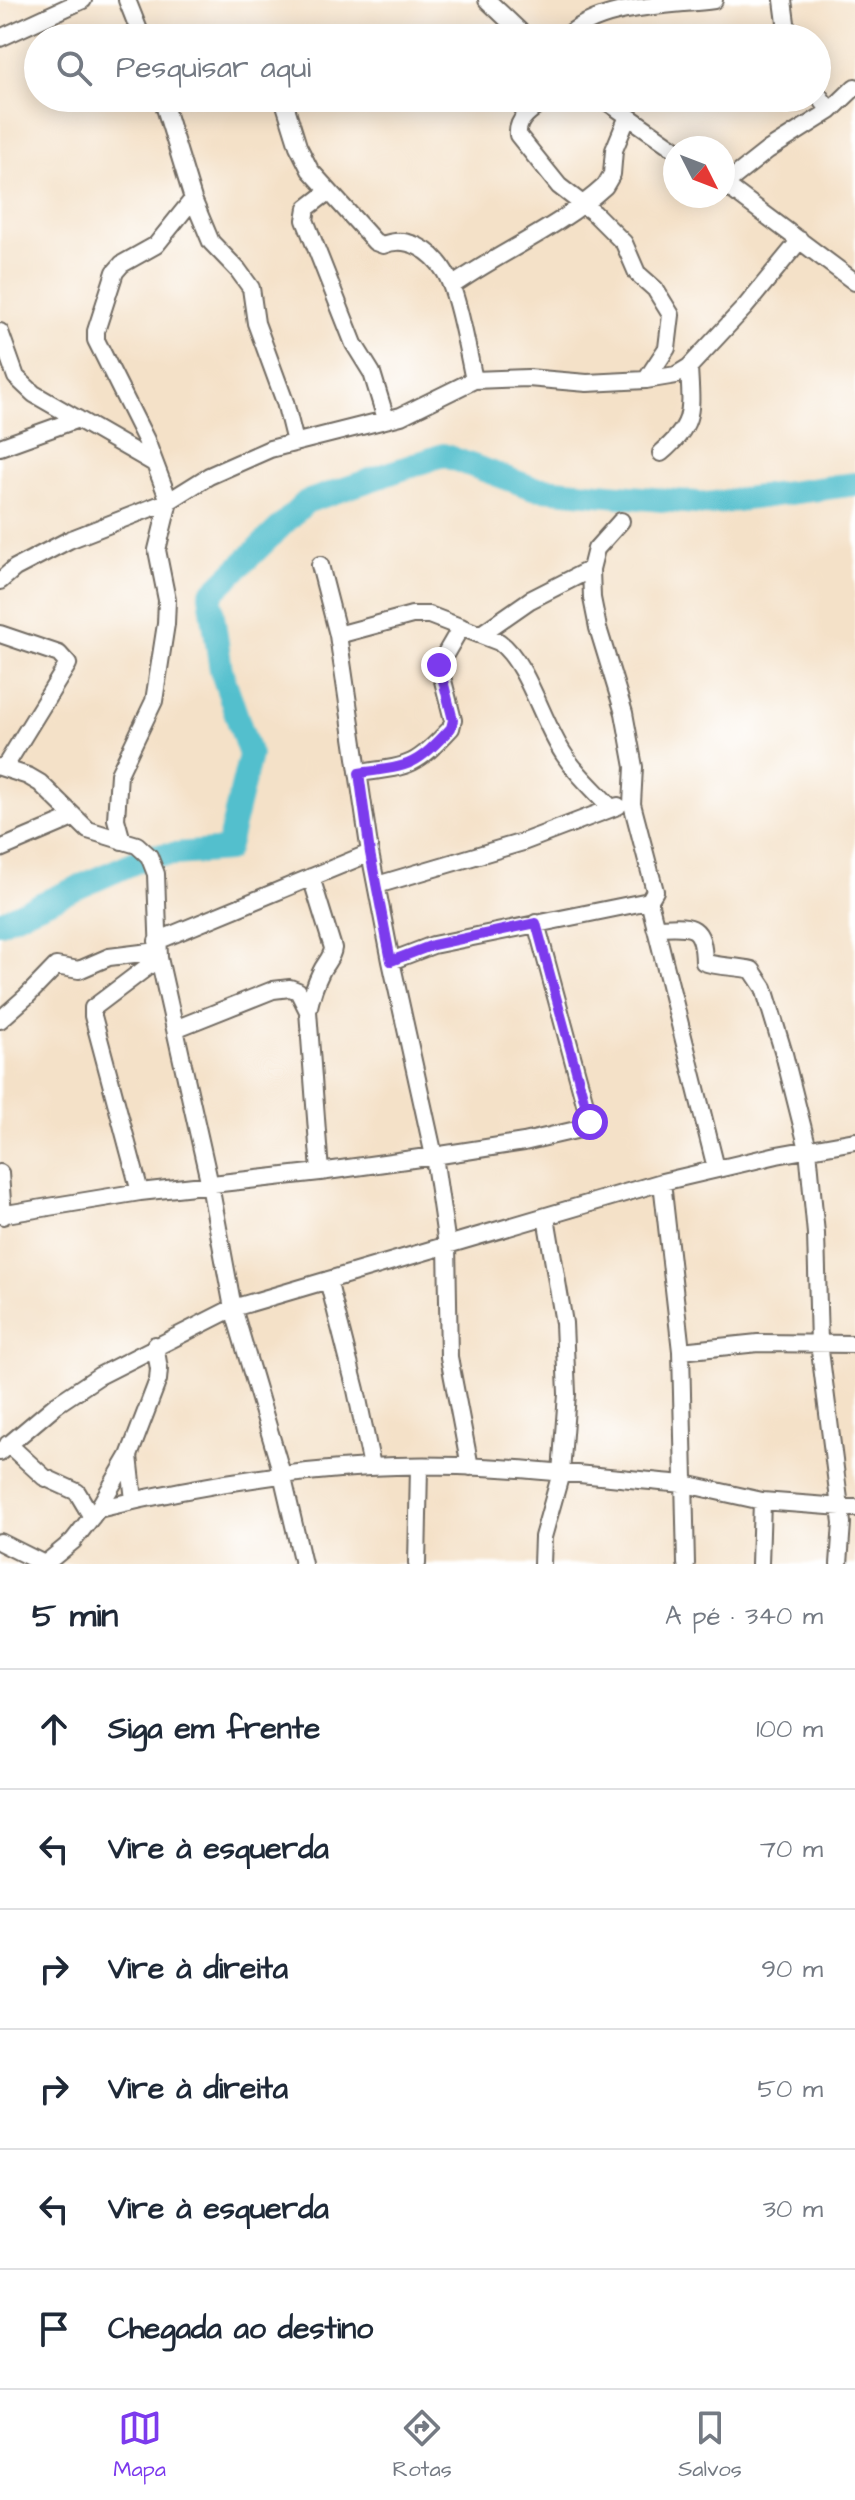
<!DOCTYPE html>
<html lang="pt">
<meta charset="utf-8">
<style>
body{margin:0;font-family:"Architects Daughter",sans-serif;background:#f6f6f7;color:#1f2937}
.compass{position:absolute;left:663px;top:136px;width:72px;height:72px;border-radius:50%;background:#fff;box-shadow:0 4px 20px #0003;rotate:132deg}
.stop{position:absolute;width:24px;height:24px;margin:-18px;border:6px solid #7c3aed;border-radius:50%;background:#fff}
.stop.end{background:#7c3aed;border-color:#fff;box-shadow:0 2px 8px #0008}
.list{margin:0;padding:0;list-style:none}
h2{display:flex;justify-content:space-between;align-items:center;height:104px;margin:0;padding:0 32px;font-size:34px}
h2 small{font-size:26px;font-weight:400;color:#747a83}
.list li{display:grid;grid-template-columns:52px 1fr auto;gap:24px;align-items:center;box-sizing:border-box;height:120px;padding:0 32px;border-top:2px solid #e0e1e3}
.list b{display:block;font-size:30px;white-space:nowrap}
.list em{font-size:26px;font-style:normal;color:#747a83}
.icon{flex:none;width:44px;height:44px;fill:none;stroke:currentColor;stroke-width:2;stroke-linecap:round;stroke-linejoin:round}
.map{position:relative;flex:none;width:855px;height:1564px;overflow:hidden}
.search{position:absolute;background:#fff;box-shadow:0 4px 20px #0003;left:24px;right:24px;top:24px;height:88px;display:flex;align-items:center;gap:20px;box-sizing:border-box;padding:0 28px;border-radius:44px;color:#747a83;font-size:30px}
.sheet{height:824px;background:#fff}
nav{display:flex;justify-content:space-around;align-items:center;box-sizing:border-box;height:112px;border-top:2px solid #e0e1e3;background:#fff;font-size:22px;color:#747a83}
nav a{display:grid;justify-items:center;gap:4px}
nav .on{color:#7c3aed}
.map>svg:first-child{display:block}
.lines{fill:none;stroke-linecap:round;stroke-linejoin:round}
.river{stroke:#53bfcd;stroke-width:24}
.street-casing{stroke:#716b62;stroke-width:20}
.street{stroke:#fff;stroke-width:16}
.route{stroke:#7c3aed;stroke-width:10}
</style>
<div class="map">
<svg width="855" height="1564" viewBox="0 0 855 1564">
<rect width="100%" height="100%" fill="#fff"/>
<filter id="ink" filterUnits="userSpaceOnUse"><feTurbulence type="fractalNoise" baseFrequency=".0125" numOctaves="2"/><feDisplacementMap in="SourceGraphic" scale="16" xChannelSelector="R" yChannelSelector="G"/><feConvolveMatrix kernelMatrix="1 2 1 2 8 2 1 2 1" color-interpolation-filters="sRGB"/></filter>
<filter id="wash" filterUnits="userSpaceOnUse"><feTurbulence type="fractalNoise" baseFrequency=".006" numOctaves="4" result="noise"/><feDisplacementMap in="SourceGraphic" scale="32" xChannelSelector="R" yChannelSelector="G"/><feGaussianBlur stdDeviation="1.8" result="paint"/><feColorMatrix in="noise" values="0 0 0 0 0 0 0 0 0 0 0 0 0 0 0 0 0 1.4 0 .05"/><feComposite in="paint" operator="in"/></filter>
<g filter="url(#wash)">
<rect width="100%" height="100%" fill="#f4e1c8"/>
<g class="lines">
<path class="river" d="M0,922L149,856L227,850L250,755L221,670L210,595L306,502L443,455L533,488L707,504L855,484"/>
</g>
</g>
<g filter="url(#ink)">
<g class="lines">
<defs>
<path id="street" d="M127,0L142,38
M487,0L527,38
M783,0L788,38
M0,38L83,0
M565,38C599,4 668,6 714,0
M817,93L830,111
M162,98L193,199L211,242L238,270L251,288L256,323L285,402L295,442
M283,98L298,146L310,170L375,242L383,245C407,235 432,250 445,272C458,293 468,353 474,380
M549,98C536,107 516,117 518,135L559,186L594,213L624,243L637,273L655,289L671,315L667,348L646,380
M602,98L675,149
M723,183L855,282
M725,184L768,150L830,111L855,87
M329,191L307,208L305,220L354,344L372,373L386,419
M452,286C502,251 559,228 605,186L612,174L614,150L628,116
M0,332L16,377L34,394L154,463
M0,447L78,419
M661,453C696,423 691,410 689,367
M621,521L596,549L591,569L592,598L598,628L624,713L634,767L632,804L655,891L649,901L716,1168
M320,565L338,635L370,853L391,961L434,1156L447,1245L449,1357L470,1467
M0,581L15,568L69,540L169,501L209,476L270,449L401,416L474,380L528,378L587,383L646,380L676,375L689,367L745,307L800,240
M0,634L59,654L68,664L4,768
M481,634L530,600L591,569
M338,635L412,615H429L499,642C528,663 543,725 565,756C577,775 596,791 611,808
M0,767L28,776L40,783L88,830L137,845L149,856L156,874L159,958L210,1185L233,1308L282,1474L303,1564
M359,773C410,766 415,767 451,728L453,720L439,665L461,627
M122,841L116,819L119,774L154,701L166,624L167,600L157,550L169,501L146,440L96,340V331L115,272L122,264L156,245L193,199
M0,849L73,818
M311,877L333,948C332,958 325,963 321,972C315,984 311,997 308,1011L320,1172
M377,885L523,842L618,806
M655,927C690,926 703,921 704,962C716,967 736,966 752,970L764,988L784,1054L808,1149L816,1234L819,1343L842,1523L839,1564
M157,941L370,853
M391,961L433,945L649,901
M0,1020L27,996L56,966L79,970L109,957L158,951
M175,1029L273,990L290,988L298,991L308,1011
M0,1173L3,1216
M662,1182L681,1351L686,1564
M140,1192L93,1016V1008L159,958
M0,1215L140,1192L320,1172L434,1156L524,1142L589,1127L590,1122L536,923
M328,1280L356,1390L372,1466
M681,1351L758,1343L855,1344
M8,1444L44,1477L77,1492L92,1517
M0,1452L57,1404L99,1376L233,1308L662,1182L777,1155L855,1141
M129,1456L134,1500
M98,1509C186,1488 278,1472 369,1467C466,1461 565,1473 661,1482L685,1484L762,1501L855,1508
M0,1542L44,1564
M45,1564L73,1541L98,1509L129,1456L158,1380L159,1369L155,1345
M417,1564L419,1467
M542,1564L543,1537L561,1473L567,1394L564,1323L546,1217
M760,1564L762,1501"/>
</defs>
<use href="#street" class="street-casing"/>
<use href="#street" class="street"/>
</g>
</g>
<g class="lines" filter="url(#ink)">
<path class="route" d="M439,665L453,720L451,728C415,767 410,766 359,773L370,853L391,961L433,945L536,923L590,1122"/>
</g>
</svg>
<svg class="compass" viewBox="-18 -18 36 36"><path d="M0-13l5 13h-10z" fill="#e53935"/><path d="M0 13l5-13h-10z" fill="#747a83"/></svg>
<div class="stop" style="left:590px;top:1122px"></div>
<div class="stop end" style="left:439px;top:665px"></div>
<div class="search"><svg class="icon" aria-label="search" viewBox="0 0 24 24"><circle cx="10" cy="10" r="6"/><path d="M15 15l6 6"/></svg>Pesquisar aqui</div>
</div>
<section class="sheet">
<h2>5 min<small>A pé · 340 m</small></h2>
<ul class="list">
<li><svg class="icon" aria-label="ahead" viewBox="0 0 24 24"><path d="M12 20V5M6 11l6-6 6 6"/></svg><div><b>Siga em frente</b></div><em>100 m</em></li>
<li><svg class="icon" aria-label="left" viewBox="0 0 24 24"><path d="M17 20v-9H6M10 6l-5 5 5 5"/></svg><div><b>Vire à esquerda</b></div><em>70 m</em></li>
<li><svg class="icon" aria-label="right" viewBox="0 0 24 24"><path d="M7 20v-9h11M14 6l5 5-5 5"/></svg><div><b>Vire à direita</b></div><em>90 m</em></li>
<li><svg class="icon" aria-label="right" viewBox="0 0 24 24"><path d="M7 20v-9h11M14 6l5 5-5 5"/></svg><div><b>Vire à direita</b></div><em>50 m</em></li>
<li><svg class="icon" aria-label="left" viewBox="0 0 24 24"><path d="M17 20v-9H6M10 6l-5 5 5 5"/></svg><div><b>Vire à esquerda</b></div><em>30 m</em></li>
<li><svg class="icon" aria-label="arrive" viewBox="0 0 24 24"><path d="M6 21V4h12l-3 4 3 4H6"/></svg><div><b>Chegada ao destino</b></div></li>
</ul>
</section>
<nav>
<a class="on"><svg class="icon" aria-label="map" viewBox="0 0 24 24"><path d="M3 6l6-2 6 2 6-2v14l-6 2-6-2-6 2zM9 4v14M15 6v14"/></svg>Mapa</a>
<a><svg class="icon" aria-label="directions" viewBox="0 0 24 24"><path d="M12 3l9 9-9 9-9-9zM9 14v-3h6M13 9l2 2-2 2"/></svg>Rotas</a>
<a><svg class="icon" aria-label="saved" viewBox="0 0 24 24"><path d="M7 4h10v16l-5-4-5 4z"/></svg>Salvos</a>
</nav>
